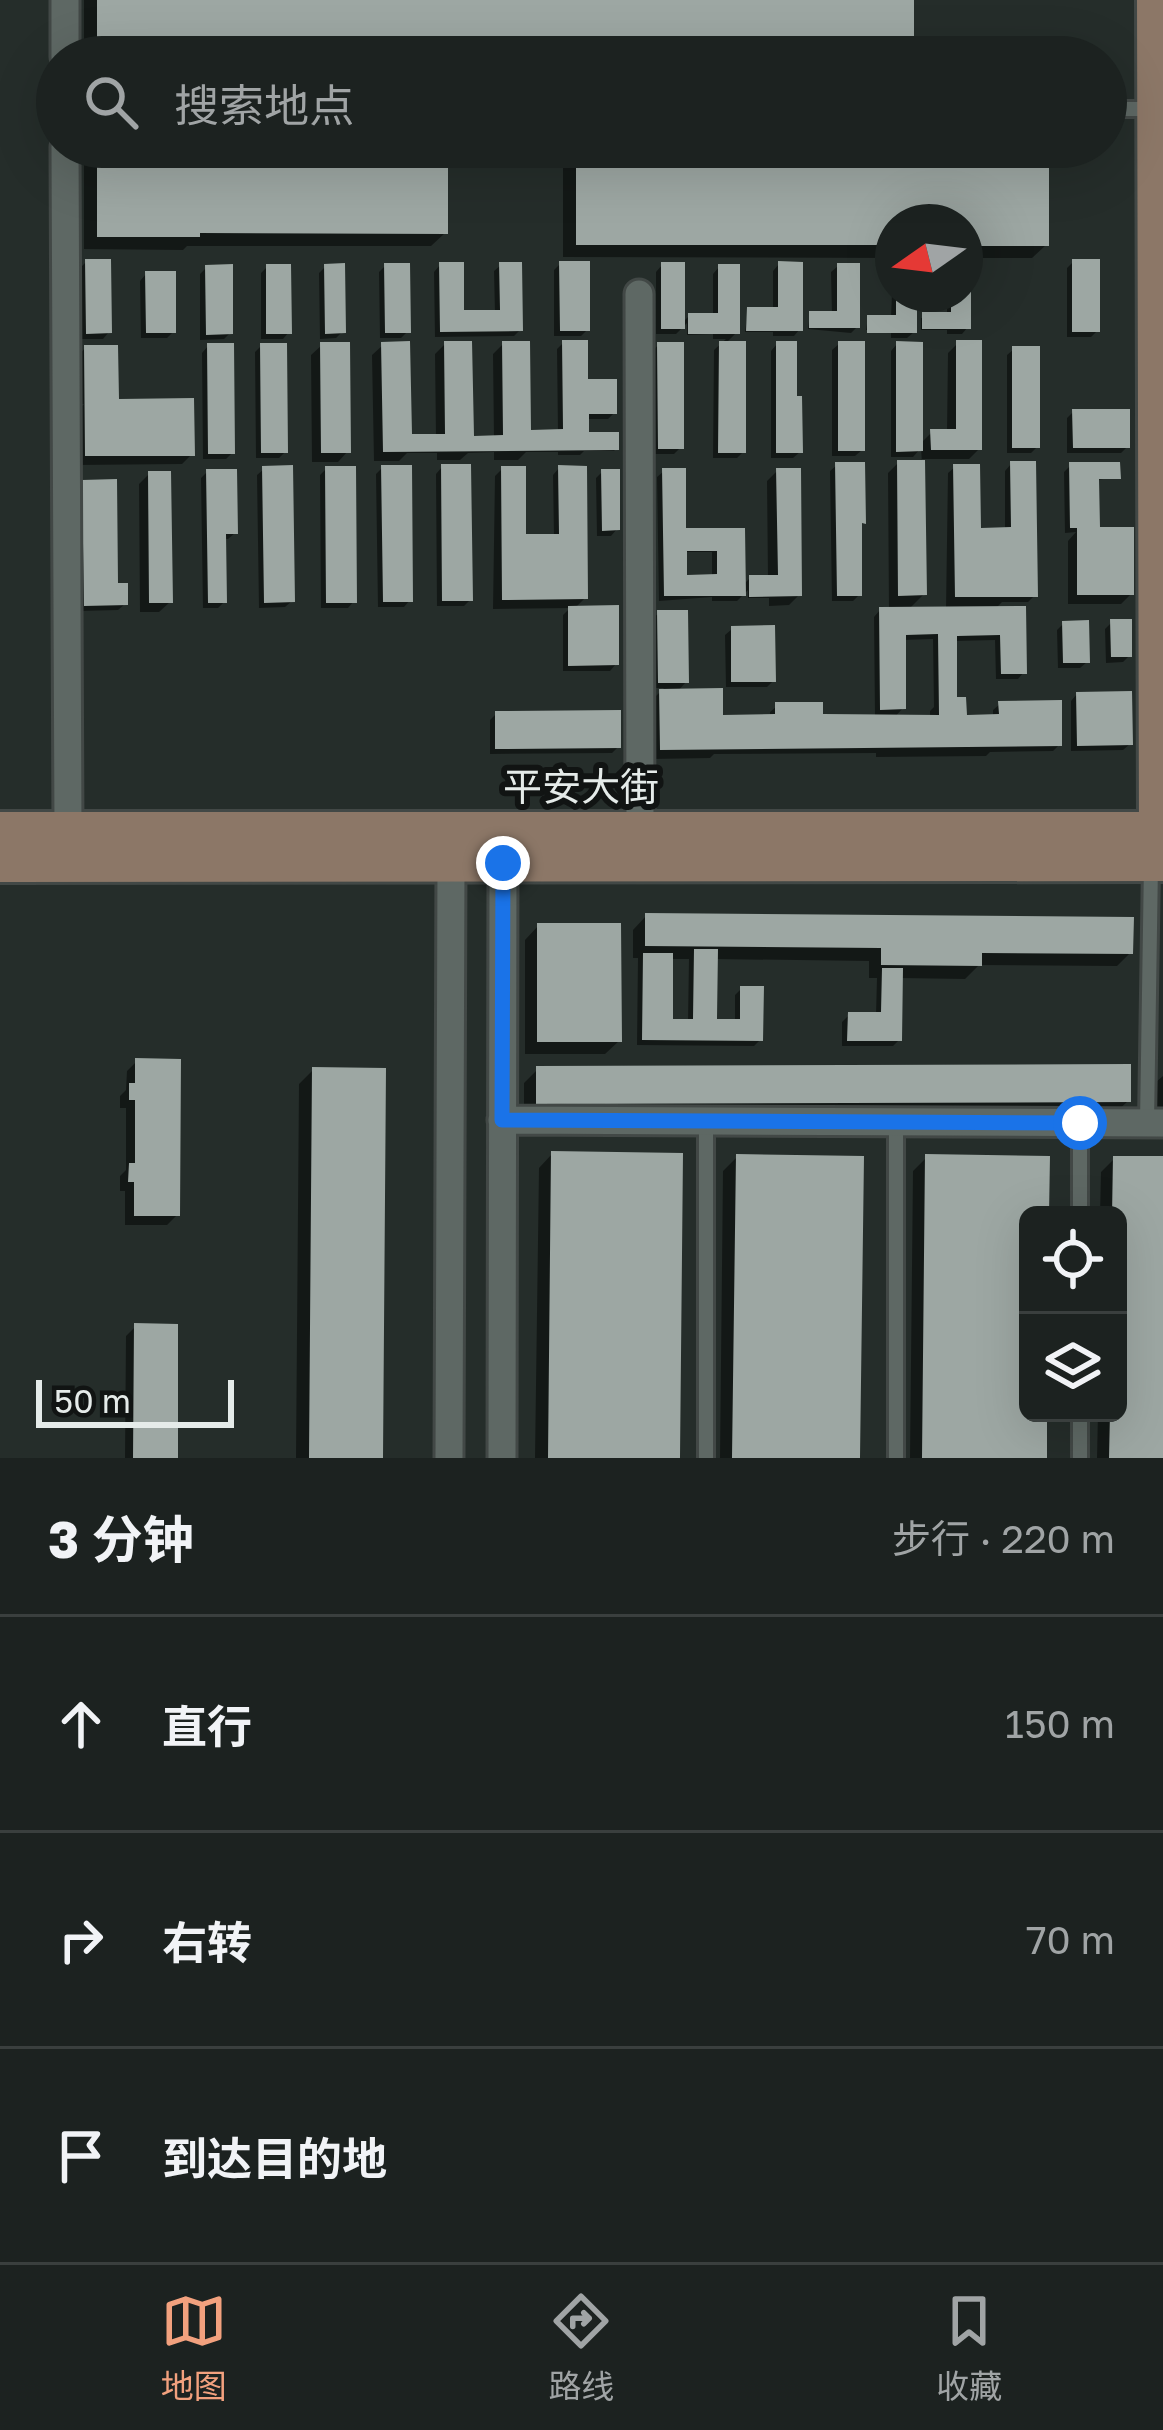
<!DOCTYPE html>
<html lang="zh">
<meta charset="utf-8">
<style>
body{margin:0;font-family:"Golos Text","Noto Sans SC",sans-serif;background:#252a29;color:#f1f3f6}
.controls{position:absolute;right:36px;bottom:36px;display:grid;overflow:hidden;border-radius:18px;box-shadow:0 12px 48px #0002}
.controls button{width:108px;height:108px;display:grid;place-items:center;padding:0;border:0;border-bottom:3px solid #3a3f3e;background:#1c2220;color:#f1f3f6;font:60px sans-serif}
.compass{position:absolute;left:875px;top:204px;width:108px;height:108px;border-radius:50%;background:#1c2220;box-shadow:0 12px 48px #0002;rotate:256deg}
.scale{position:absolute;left:36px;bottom:30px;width:198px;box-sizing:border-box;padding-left:12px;border:6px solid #e5ebe9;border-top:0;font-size:33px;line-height:42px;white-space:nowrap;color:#e5ebe9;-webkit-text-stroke:9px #111413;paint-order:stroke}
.stop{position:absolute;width:36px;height:36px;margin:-27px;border:9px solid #1a73e8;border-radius:50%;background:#fff}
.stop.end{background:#1a73e8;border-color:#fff;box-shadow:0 3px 12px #0008}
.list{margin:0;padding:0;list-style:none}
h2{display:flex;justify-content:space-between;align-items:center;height:156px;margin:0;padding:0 48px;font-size:51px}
h2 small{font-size:39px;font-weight:400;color:#a0a4a5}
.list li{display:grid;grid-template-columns:78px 1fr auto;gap:36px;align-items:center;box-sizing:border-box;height:216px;padding:0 48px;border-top:3px solid #3a3f3e}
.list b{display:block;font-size:45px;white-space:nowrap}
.list em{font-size:39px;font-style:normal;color:#a0a4a5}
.icon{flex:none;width:66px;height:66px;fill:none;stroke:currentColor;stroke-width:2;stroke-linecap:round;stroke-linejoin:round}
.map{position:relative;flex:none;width:1163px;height:1458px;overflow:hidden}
.search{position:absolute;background:#1c2220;box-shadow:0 12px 48px #0002;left:36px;right:36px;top:36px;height:132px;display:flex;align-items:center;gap:30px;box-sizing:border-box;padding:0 42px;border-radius:66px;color:#a0a4a5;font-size:45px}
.sheet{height:804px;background:#1c2220}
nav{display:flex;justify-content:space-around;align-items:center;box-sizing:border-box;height:168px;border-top:3px solid #3a3f3e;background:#1c2220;font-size:33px;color:#a0a4a5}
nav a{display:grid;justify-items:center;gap:6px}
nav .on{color:#f2a17e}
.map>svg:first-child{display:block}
.shadow{fill:#0007;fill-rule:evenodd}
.building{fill:#9da7a3;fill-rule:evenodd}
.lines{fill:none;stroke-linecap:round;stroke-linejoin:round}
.lane-casing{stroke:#424846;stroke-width:20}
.street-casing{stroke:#424846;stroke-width:33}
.secondary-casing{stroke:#424846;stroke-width:42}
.lane{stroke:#5e6864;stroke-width:14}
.street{stroke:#5e6864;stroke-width:27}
.secondary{stroke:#8c7767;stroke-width:36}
.route{stroke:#1a73e8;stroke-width:15}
.labels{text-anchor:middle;stroke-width:12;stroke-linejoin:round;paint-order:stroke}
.street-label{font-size:39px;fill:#e5ebe9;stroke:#111413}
</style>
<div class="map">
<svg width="1163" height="1458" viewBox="0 0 1163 1458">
<rect width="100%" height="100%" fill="#252d2a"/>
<path class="shadow" d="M84,0H911V54L908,57H84Z
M84,147H445V233L431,246H187L183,250L84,249Z
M576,147L1046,148V245L1032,258H968V327L962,334H947V330H921V318L947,315V294H965V222H893V258L563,257V160Z
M86,262L109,332L103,339H81L80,268Z
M1073,262L1097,331L1091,337H1067V268Z
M560,264L587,330L581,336H554V270Z
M779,264L800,329L794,336H773V332H745L748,310H773V271Z
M440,265L461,313H495L494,271L501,265L520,330L514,336L435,337L434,272Z
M662,265L682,323L689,316H713V274L719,267L737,332L725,344L743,452L737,458H713L714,350L726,339H713V334L687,335V323L676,334H656V272Z
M385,266L408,331L401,338H380L379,272Z
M838,266L857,327L851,333L808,329L810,314H832L831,272Z
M267,267L289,332L283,339H261V273Z
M325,267L342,332L336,338L320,339L319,273Z
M206,268L230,333L224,339L200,340V274Z
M893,269V294H914V332L907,338H891V330H866L868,318H891Z
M146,274L173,332L167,338H141L140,281Z
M563,343L585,382L614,413L608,419H586V435L616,449L614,451H584L580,455H558V452H526L518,460H494V452L468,453L460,460H437V453H407L399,461H374L372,355L383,345L409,437H436L435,354L445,344L470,443L494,439L493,354L503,344L528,433L558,432L557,349Z
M958,343L979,449L969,459H922L924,594L908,610H946L948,473L955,467L974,531L1005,530V471L1011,464L1035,595L1028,602H1002L995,609L1024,672L1018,679H996L995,640L954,641L955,700L964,718L993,717V710L1000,704L1059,745L1053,751L990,752L986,756L876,757V753L714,754L710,758L651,759L650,702L664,688H653L652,619L659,613L686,682L677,692L720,718L770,717V712L777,706L820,717L875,716L874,617L880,610H889L888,473L898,463H922L921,448L913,457H891V351L897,344L920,444L932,432H947L948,353ZM933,639L934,707L930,711V718L893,719L903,708V640Z
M777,344L800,452L793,458H771V351Z
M839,344L862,450L855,456H832V350Z
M322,345L348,451L338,462H312L311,355Z
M658,345L681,447L674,454H652V352Z
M208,346L232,453L226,459H203L202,353Z
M261,346L285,452L279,458H256L255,352Z
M85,348L116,402L192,454L182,464L76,465V412L84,404H79V355Z
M1014,349L1037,447L1031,453H1007V355Z
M1073,412L1127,447L1121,453H1067V418Z
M837,465L859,526V595L853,601H832L830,471Z
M1071,465L1118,477L1096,480L1097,526L1131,594L1121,604H1068V541L1076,532L1065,533L1064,472Z
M442,467L470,600L464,606H437L436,474Z
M382,468L410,600L404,607H378L376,474Z
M559,468L585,598L574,609L616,664L610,671H563V615L570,608L493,609L495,476L502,469L519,537H554L553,475Z
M264,469L292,601L285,607L259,608L257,475Z
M326,469L354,601L348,608H321L320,475Z
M664,471L683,536L742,531L743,585L750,578H768L767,481L777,471L799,595L789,605L769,606V598H748V590L737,601H712V597L659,601L657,477ZM684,552H712V577L684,582Z
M207,472L235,533L228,539H223L224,602L218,608H203L201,478Z
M602,472L617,529L611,536H597L596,478Z
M149,474L170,602L159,612H140L139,484Z
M84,483L115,586L125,604L118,610L79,611L74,493Z
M1112,622L1129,656L1123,662L1106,663L1105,629Z
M1063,624L1087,662L1080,668H1058L1057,630Z
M732,629L773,681L767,687H726L725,635Z
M1077,694L1130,744L1123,750L1071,751V701Z
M496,714L618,747L612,753L490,754V720Z
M646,916L1130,953L1117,966L979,965L965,979L900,978L899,1040L893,1046H842V1022L849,1015H876L877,978H869V961L715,959L714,1022H735V995L741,989L760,1040L754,1046L637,1045L638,958H633V930ZM670,959H689L688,1022L670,1021Z
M538,926L619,1041L605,1054H525V940Z
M137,1061L177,1215L167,1225H125V1191H120V1176L126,1170V1108H120V1096L126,1090L127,1071Z
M538,1069L1128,1101L1114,1114L524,1116V1083Z
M313,1070L380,1458H296L299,1084Z
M1163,1076V1115H1156V1082Z
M552,1154L677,1458H535L539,1168Z
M737,1157L857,1458H720L723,1171Z
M927,1157L1046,1215H1028V1413H1044L1043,1458H910L913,1171Z
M1114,1159H1163V1458H1097L1098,1413H1118V1215H1100L1101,1172Z
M136,1326L174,1458H125L126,1336Z"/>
<path class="building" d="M97,0H914V55L448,54V57H97Z
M97,147H448V234L200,233V237H97Z
M576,147H1049V246H965V222H893V245H576Z
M965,258H971V329H922V312H951V294H965Z
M85,259H111L112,333L86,334Z
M1072,259H1100V332H1072Z
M559,261H590V331H560Z
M778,261L803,262V331H746L747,307H778Z
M439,262H464V310H500L499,262H522L523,331L440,332Z
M661,262H685V329H661Z
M345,263L346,333L325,334L324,264Z
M384,263H410L411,333H385Z
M837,263H860V328H809V311H837Z
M233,264V334L206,335L205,265Z
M266,264H291L292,334H266Z
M718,264H740V334H688V313H718Z
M145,271H176V333H146Z
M896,294H917V333H867V315H896Z
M562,340H588V379H617V414H589V432H619V450L383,452L381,342L410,341L412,434H445L444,341H472L474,436L503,435L502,341H530L531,430L563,429Z
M956,340H982V450H931L930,429H956Z
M719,341H746V453H718Z
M776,341H797V396H802L803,453H776Z
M838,341H865V451H838Z
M896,341L923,342V451L896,452Z
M320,342H350L351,453H321Z
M657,342H684V449H658Z
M207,343H234L235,454H208Z
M260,343H287L288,453H261Z
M84,345H118L119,399L194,398L195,456H85Z
M1012,346H1040V448H1012Z
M1072,409H1130V448H1073Z
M897,460H925L927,595L898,596Z
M1010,461H1036L1038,597H955L953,464H980L981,528L1011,527Z
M835,462H865L866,524L862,523V596H837Z
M1069,462H1120L1121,479H1099L1100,527H1134V595H1077V528H1070Z
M441,464H471L473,601H442Z
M293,465L295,602L264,603L262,466Z
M381,465H412L413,602H383Z
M558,465L587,466L588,599L502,600L501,466H526V534H559Z
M325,466H356L357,603H326Z
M662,468H686V528H745L746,596H664ZM687,551H717V574L687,575Z
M776,468H801L802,596L749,597V575H778Z
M206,469H237L238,534H226L227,603H208Z
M601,469H620V530L602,531Z
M148,471H171L173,603H149Z
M117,479L118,583H128V605L84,606L82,480Z
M619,605V665L568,666V606Z
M1026,606L1027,674H1001L1000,635L957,636V697H966L967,715L999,714L998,701L1062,700V746L660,750L659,689L723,688V715L775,714V702H823V714L939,715L938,634L906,635V709L880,710L879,607Z
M657,610H688L689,683H658Z
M1110,619H1132V657H1111Z
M1089,620L1090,663H1063L1062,621Z
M775,625L776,682H731V626Z
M1132,691L1133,745L1077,746L1076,692Z
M621,710V748L495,749V711Z
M645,913L1134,917L1133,954L982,953V966L881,965V948L645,946Z
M537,923H621L622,1042H537Z
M694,949H718L717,1019H740V986H764L763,1041L642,1040L643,953H673V1019H693Z
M882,968H903L902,1041H847L848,1012H881Z
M135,1058L181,1059L180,1216H134V1182H128L129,1163H135V1100H129V1083H135Z
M1131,1064V1102L536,1104V1066Z
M312,1067L386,1068L383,1458H309Z
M551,1151L683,1153L680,1458H548Z
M736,1154L864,1156L860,1458H732Z
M925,1154L1050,1156L1049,1215H1028V1413H1047V1458H922Z
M1113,1156H1163V1458H1109L1110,1413H1118V1215H1112Z
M134,1323L178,1324V1458H133Z"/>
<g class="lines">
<defs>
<path id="lane" d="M1106,109H1155
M1147,1123L1151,864
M1080,1215V1123
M706,1458V1121
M896,1458V1122
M1080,1458V1413"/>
<path id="street" d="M65,0V57
M65,147L68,830
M639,294L640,828
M502,1120L1163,1123
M449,1458L451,863
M502,1458L503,863"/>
<path id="secondary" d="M1155,0L1157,830
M0,830H1163
M0,864L1163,863"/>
</defs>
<use href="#lane" class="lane-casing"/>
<use href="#street" class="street-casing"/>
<use href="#secondary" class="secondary-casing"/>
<use href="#lane" class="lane"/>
<use href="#street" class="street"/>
<use href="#secondary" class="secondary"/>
</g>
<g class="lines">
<path class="route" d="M503,863L502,1120L1080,1123"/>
</g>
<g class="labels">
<g class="street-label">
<text x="581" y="801">平安大街</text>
</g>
</g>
</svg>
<div class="controls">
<button><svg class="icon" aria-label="locate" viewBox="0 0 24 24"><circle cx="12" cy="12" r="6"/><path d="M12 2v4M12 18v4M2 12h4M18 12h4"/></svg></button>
<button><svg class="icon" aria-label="layers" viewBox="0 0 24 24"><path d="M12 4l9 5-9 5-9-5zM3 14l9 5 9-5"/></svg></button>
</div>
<svg class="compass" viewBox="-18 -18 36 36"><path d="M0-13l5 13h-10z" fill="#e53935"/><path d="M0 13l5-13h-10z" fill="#a0a4a5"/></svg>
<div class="scale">50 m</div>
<div class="stop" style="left:1080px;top:1123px"></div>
<div class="stop end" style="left:503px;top:863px"></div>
<div class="search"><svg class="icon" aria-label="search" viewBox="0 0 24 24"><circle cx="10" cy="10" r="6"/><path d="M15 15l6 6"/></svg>搜索地点</div>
</div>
<section class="sheet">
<h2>3 分钟<small>步行 · 220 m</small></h2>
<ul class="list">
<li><svg class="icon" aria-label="ahead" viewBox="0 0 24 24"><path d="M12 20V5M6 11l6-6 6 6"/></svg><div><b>直行</b></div><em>150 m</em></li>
<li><svg class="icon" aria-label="right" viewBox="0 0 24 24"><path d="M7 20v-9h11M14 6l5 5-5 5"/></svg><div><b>右转</b></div><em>70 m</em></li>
<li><svg class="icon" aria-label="arrive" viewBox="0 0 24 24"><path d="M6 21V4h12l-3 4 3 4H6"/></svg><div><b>到达目的地</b></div></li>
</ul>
</section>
<nav>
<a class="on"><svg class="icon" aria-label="map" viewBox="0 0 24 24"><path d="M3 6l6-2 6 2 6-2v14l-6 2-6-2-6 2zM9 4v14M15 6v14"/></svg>地图</a>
<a><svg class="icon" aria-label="directions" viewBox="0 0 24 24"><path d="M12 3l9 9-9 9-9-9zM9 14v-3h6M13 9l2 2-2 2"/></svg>路线</a>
<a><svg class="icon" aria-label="saved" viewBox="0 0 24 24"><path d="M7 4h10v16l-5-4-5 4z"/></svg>收藏</a>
</nav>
